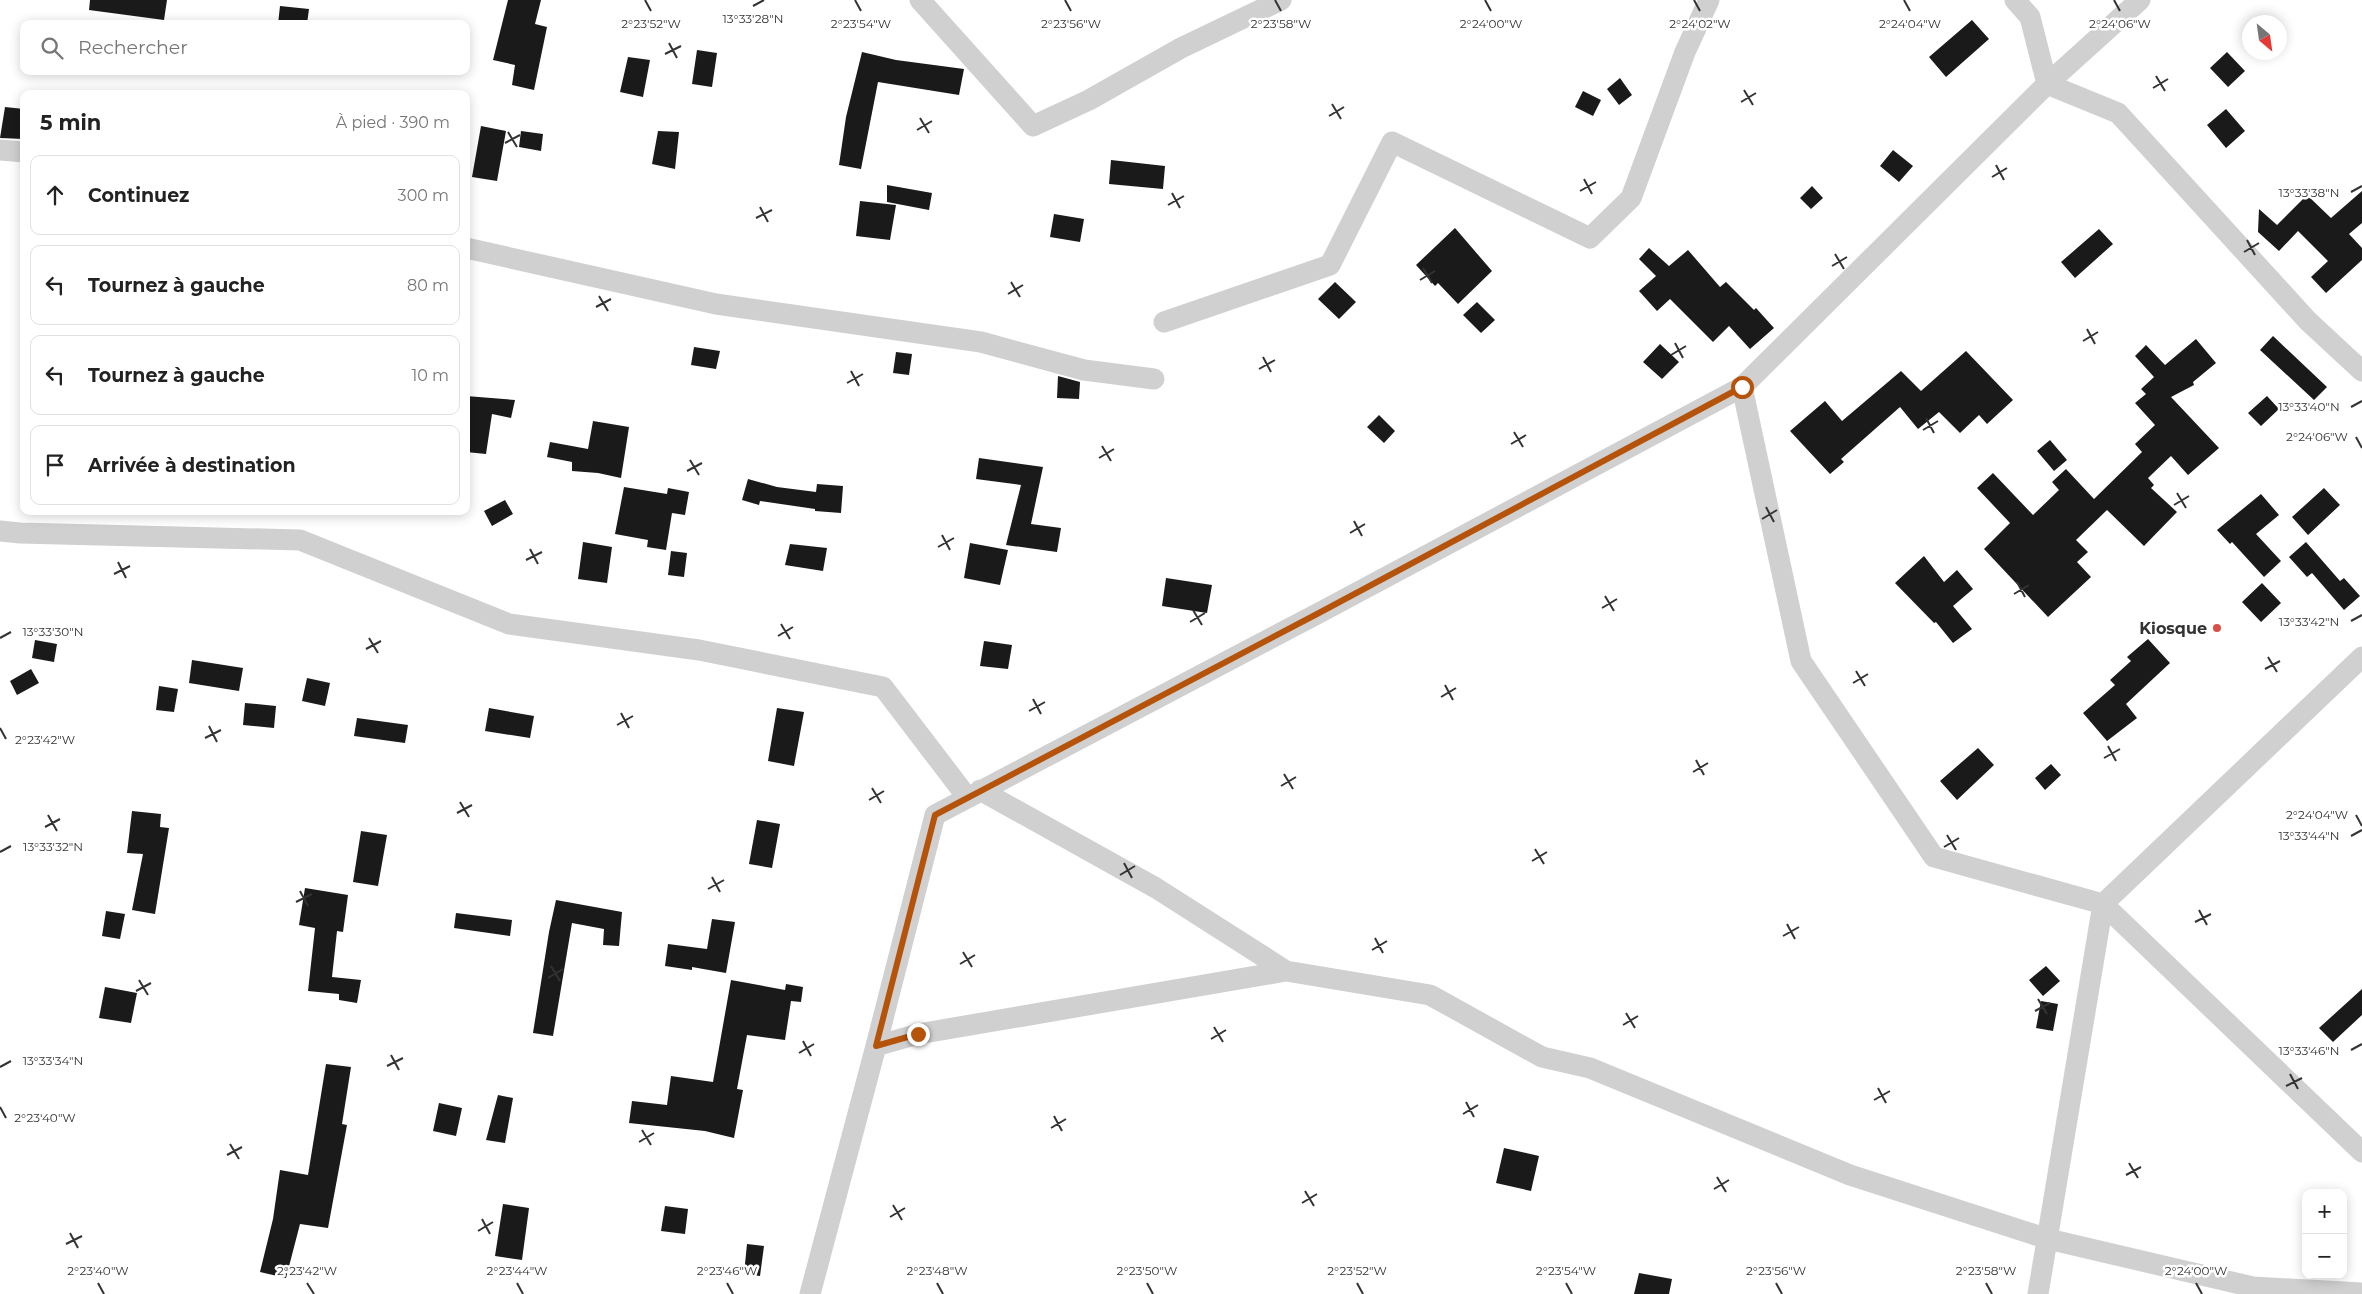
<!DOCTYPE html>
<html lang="fr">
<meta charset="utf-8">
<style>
body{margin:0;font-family:Montserrat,sans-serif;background:#f6f6f6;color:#222}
.controls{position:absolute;right:15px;bottom:15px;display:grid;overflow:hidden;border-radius:10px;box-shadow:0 2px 12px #0003}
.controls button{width:45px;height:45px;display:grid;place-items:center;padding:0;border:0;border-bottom:1px solid #e0e0e0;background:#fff;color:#222;font:25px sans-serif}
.compass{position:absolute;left:2242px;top:15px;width:45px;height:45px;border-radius:50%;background:#fff;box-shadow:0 2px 12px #0003;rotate:151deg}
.stop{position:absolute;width:15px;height:15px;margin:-11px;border:4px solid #b45309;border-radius:50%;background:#fff}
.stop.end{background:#b45309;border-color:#fff;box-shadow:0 1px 5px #0008}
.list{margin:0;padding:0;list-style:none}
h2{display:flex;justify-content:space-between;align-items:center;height:65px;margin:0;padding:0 20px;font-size:21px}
h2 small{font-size:16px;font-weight:400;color:#767676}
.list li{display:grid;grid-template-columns:32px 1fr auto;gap:15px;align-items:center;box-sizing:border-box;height:80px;margin:0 10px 10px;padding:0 10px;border:1px solid #e0e0e0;border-radius:10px}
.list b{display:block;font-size:19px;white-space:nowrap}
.list em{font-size:16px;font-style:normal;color:#767676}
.icon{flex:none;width:28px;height:28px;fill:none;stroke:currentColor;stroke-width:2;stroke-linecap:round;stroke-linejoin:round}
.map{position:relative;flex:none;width:2362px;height:1294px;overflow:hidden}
.search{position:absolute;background:#fff;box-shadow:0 2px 12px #0003;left:20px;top:20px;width:450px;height:55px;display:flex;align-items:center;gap:12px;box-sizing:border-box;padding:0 18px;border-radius:10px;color:#767676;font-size:19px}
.panel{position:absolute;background:#fff;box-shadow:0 2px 12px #0003;left:20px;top:90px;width:450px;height:425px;border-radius:10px}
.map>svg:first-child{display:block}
.building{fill:#1a1a1a}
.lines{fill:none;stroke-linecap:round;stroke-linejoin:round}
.street{stroke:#d0d0d0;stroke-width:21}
.route{stroke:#b45309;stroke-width:6}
.ticks{fill:none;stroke:#333;stroke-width:2}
.poi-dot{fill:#d94f46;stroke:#fff;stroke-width:2}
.labels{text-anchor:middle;stroke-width:5;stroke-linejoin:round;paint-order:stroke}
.poi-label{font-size:16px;font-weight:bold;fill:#333;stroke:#fff;text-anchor:end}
.ticks-label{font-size:12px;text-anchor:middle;fill:#333;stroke:#fff;stroke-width:5;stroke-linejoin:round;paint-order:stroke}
</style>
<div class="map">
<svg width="2362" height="1294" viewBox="0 0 2362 1294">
<rect width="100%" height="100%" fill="#fff"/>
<path class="building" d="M90,0H167L164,20L89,10Z
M508,0H541L535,24L547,27L534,90L512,85L515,65L493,60Z
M280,6L309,9L307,24H278Z
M1972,20L1989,39L1946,77L1929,57Z
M697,50L717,53L712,87L692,84Z
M862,52L896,60L964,69L959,95L878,82L861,169L839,165L846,117Z
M2227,52L2245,71L2228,87L2210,68Z
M628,57L650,60L643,97L620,92Z
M1620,78L1632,95L1619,105L1607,89Z
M1583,91L1601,100L1593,116L1575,107Z
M5,107L24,109V139L0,138Z
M2226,109L2245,131L2226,148L2207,125Z
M481,126L506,131L497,181L472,177Z
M521,131L543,134L541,151L519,147Z
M658,131L679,132L675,169L652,164Z
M1893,150L1913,166L1899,182L1880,166Z
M1111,160L1165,166L1163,189L1109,184Z
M887,185L932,193L929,210L887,202Z
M1812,186L1823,198L1811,209L1800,198Z
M2362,191V223L2349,234L2362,248V260L2326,293L2311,277L2328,261L2298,231L2279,251L2258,232L2259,209L2277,225L2307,195L2331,218Z
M860,201L896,205L890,240L856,236Z
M1054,214L1084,219L1080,242L1050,237Z
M1455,228L1492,271L1458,304L1438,283L1435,286L1416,265Z
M2099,229L2113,244L2075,278L2061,262Z
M1649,248L1669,266L1688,250L1720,287L1726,282L1754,310L1756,308L1774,328L1750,349L1729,326L1713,342L1670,299L1657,311L1639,291L1656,276L1639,259Z
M1335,282L1356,302L1339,319L1318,299Z
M1477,302L1495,320L1481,333L1463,315Z
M2273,336L2327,387L2314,400L2260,350Z
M2196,339L2216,363L2193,382L2194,385L2171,397L2219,448L2188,475L2171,456L2148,478L2154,485L2151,488L2177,512L2144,546L2107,510L2076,540L2088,552L2077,562L2091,577L2048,617L1984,549L2010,523L1977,488L1993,473L2033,515L2059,490L2052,482L2066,469L2094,499L2142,452L2135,444L2155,425L2135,403L2146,394L2141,389L2154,377L2135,356L2146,345L2165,365Z
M1660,344L1679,362L1662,379L1643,362Z
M694,347L720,351L716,369L691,365Z
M1966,351L2013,400L1987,424L1979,415L1960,433L1939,412L1918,429L1900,407L1841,459L1844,462L1830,474L1790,431L1825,401L1842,421L1901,371L1921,391Z
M896,352L912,354L909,375L893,373Z
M1058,376L1080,382L1079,399L1057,398Z
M466,396L515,400L511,418L492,414L486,454L466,452Z
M2267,396L2279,409L2261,426L2248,413Z
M1379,415L1395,431L1384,443L1367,427Z
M593,421L629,427L621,478L598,473L572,471V462L547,457L550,442L588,449Z
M2050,440L2067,460L2054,471L2037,451Z
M979,458L1043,467L1031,524L1061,528L1057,552L1006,545L1021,485L976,479Z
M748,479L777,487L816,492L817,484L843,486L841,513L815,511V509L760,501L759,505L742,500Z
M624,487L667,494L668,488L689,492L685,515L672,513L666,550L647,547L648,540L615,534Z
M2324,488L2340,505L2308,535L2292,517Z
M2261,494L2279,515L2256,534L2281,561L2264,577L2232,542L2230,544L2217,530Z
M505,500L513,514L492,526L484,511Z
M583,542L612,547L607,583L578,579Z
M2306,542L2340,581L2344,578L2360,596L2344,610L2312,573L2307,577L2289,557Z
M970,543L1008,550L1000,585L964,578Z
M790,544L827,548L823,571L785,565Z
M671,551L687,553L684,577L668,575Z
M1924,556L1944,582L1957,570L1973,589L1953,606L1972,629L1953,643L1936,622L1934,623L1895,583Z
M1166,578L1212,585L1207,613L1162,606Z
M2262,583L2281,603L2261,622L2242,602Z
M2148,639L2170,663L2126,704L2137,718L2107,741L2083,713L2115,685L2110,680L2131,661L2127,657Z
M35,640L57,644L54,662L32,658Z
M984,641L1012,645L1008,669L980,666Z
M192,660L243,668L239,691L189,683Z
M31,669L39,683L17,695L10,681Z
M307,678L330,683L325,706L302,701Z
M159,686L178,689L174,712L156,710Z
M245,703L276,706L274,728L243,725Z
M489,708L534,716L530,738L485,731Z
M777,708L804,712L794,766L768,761Z
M357,718L408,725L405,743L354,736Z
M1978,748L1994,765L1957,800L1940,781Z
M2051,764L2061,775L2045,790L2035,778Z
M132,811L161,814L160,827L169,828L155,914L132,910L143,854L127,853Z
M757,820L780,824L772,868L749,864Z
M361,831L387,835L378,886L353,882Z
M305,888L348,895L343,932L337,931L332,977L361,980L357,1003L339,1000V994L308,991L315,928L299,925Z
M556,900L622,912L619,946L603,945L604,929L572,923L553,1036L533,1033L549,932Z
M106,911L125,914L120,939L102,936Z
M456,913L512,920L510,936L454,928Z
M712,919L735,922L726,973L692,967V970L665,966L668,944L707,949Z
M2046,966L2060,981L2043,996L2029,980Z
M731,980L785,990L786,984L803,987L801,1002L791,1001L785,1040L747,1035L737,1089L743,1090L734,1138L705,1131L629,1123L632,1101L667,1105L671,1076L713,1082Z
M105,987L137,993L131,1023L99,1018Z
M2362,989V1015L2333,1042L2319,1028Z
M2041,1001L2058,1004L2053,1031L2036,1028Z
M326,1064L351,1067L342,1124L347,1125L328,1228L300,1224L286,1278L260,1272L273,1219L280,1170L308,1175Z
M498,1095L513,1098L505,1143L486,1140Z
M439,1103L462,1108L456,1136L433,1131Z
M1504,1148L1539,1156L1531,1191L1496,1183Z
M503,1204L529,1208L522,1260L495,1256Z
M665,1206L688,1209L685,1234L661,1231Z
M747,1244L764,1246L760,1276L744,1274Z
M1639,1273L1672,1279L1669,1294H1634Z"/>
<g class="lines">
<path class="street" d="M920,0L1033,126L1089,100L1181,48L1281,0
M2015,0L2030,17L2047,84L2118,113L2308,321L2362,371
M0,150L24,152
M466,248L716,304L981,342L1084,370L1154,379
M1164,322L1330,265L1392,142L1590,238L1631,198L1685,52L1709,0
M1742,387L1801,661L1934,857L2103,904L2362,1152
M0,531L20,533L300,540L509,624L699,650L883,687L967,797
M980,790L1156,888L1286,971
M876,1046L918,1034L1286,971L1430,995L1542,1057L1590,1068L1850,1175L2048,1239L2253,1287L2362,1293
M810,1294L876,1046L935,815L1317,614L1742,387L2047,84L2140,0
M2038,1294L2103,904L2362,657"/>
</g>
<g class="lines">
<path class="route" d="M918,1034L876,1046L935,815L1317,614L1742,387"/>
</g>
<path class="ticks" d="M645,0L651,11M855,0L861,11M1065,0L1071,11M1275,0L1281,11M1485,0L1491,11M1694,0L1700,11M1904,0L1910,11M2114,0L2120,11M753,6L764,0M669,43L677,58M665,54L681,46M2156,76L2165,91M2153,88L2168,79M1744,90L1753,105M1741,102L1756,93M1332,104L1341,119M1329,116L1344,107M920,118L929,133M917,130L932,121M508,132L517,147M505,143L520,135M1996,165L2004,180M1992,177L2007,168M1584,179L1592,194M1580,191L1596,182M2351,192L2362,186M1172,193L1180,208M1168,205L1184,196M760,207L768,222M756,218L772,210M2247,240L2255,255M2244,252L2259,243M1835,254L1844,269M1832,266L1847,257M1423,268L1432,283M1420,280L1435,271M1011,282L1020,297M1008,294L1023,285M599,296L608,311M596,307L611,299M2087,329L2095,344M2083,341L2098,332M1675,343L1683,358M1671,355L1686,346M1263,357L1271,372M1259,369L1275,360M851,371L859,386M847,383L863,374M2351,407L2362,401M1926,418L1934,433M1923,430L1938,421M1514,432L1523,447M2356,437L2362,448M1511,444L1526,435M1102,446L1111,461M1099,458L1114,449M690,460L699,475M687,471L702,463M2177,493L2186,508M2174,505L2189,496M1766,507L1774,522M1762,519L1777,510M1354,521L1362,536M1350,533L1365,524M942,535L950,550M938,547L954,538M530,549L538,564M526,560L542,552M118,562L126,578M114,574L130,566M2017,582L2025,597M2014,594L2029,585M1605,596L1614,611M1602,608L1617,599M1193,610L1202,625M2351,621L2362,615M1190,622L1205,613M781,624L790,639M778,636L793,627M0,638L11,632M369,638L378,653M366,649L381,641M2268,657L2277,672M2265,669L2280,661M1856,671L1865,686M1853,683L1868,674M1445,685L1453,700M1441,697L1456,688M1033,699L1041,714M1029,711L1045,702M621,713L629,728M617,725L633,716M209,726L217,742M0,728L6,739M205,738L221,730M2108,746L2116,761M2104,758L2120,749M1696,760L1704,775M1693,772L1708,763M1284,774L1293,789M1281,786L1296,777M872,788L881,803M869,800L884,791M460,802L469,817M457,813L472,805M48,815L57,831M2356,815L2362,826M45,827L60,819M1947,835L1956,850M2351,836L2362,830M1944,847L1959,838M1535,849L1544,864M0,852L11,846M1532,861L1547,852M1124,863L1132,878M1120,875L1135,866M712,877L720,892M708,889L724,880M300,891L308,906M296,902L312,894M2199,910L2207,925M2195,922L2211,914M1787,924L1795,939M1783,936L1799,927M1375,938L1383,953M1372,950L1387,941M963,952L972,967M960,964L975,955M551,966L560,981M548,978L563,969M139,980L148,995M136,991L151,983M2038,999L2047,1014M2035,1011L2050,1003M1626,1013L1635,1028M1623,1025L1638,1016M1214,1027L1223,1042M1211,1039L1226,1030M803,1041L811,1056M2351,1050L2362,1044M799,1053L814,1044M391,1055L399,1070M387,1066L403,1058M0,1067L11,1061M2290,1074L2298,1089M2286,1086L2302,1078M1878,1088L1886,1103M1874,1100L1890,1091M1466,1102L1474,1117M0,1107L6,1118M1463,1114L1478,1105M1054,1116L1062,1131M1051,1128L1066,1119M642,1130L651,1145M639,1142L654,1133M230,1144L239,1159M227,1155L242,1147M2129,1163L2138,1178M2126,1175L2141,1167M1717,1177L1726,1192M1714,1189L1729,1180M1305,1191L1314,1206M1302,1203L1317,1194M893,1205L902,1220M890,1217L905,1208M482,1219L490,1234M478,1231L493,1222M70,1233L78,1248M66,1244L82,1236M98,1283L104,1294M307,1283L314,1294M517,1283L523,1294M727,1283L733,1294M937,1283L943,1294M1147,1283L1153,1294M1357,1283L1363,1294M1566,1283L1572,1294M1776,1283L1782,1294M1986,1283L1992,1294M2196,1283L2202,1294"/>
<circle class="poi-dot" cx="2217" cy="628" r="5"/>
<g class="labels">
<g class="poi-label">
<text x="2207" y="634">Kiosque</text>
</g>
</g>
<g class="ticks-label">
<text x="753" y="23">13°33'28"N</text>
<text x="651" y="28">2°23'52"W</text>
<text x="861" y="28">2°23'54"W</text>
<text x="1071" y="28">2°23'56"W</text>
<text x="1281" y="28">2°23'58"W</text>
<text x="1491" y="28">2°24'00"W</text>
<text x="1700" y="28">2°24'02"W</text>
<text x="1910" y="28">2°24'04"W</text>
<text x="2120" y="28">2°24'06"W</text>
<text x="2309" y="197">13°33'38"N</text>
<text x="2309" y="411">13°33'40"N</text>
<text x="2317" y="441">2°24'06"W</text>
<text x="2309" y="626">13°33'42"N</text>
<text x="53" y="636">13°33'30"N</text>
<text x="45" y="744">2°23'42"W</text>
<text x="2317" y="819">2°24'04"W</text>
<text x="2309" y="840">13°33'44"N</text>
<text x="53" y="851">13°33'32"N</text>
<text x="2309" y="1055">13°33'46"N</text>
<text x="53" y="1065">13°33'34"N</text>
<text x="45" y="1122">2°23'40"W</text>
<text x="98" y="1275">2°23'40"W</text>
<text x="307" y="1275">2°23'42"W</text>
<text x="517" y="1275">2°23'44"W</text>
<text x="727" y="1275">2°23'46"W</text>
<text x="937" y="1275">2°23'48"W</text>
<text x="1147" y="1275">2°23'50"W</text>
<text x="1357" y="1275">2°23'52"W</text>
<text x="1566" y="1275">2°23'54"W</text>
<text x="1776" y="1275">2°23'56"W</text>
<text x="1986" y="1275">2°23'58"W</text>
<text x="2196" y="1275">2°24'00"W</text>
</g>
</svg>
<div class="controls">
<button>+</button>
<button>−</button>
</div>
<svg class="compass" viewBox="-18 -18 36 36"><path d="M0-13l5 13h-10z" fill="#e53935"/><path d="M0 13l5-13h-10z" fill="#767676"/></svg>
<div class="stop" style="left:1742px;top:387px"></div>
<div class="stop end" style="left:918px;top:1034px"></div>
<div class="search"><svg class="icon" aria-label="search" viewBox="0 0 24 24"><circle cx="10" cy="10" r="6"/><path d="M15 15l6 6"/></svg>Rechercher</div>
<section class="panel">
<h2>5 min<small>À pied · 390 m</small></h2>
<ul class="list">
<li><svg class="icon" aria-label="ahead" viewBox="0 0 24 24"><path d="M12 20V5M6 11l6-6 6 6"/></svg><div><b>Continuez</b></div><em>300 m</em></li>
<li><svg class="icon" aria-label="left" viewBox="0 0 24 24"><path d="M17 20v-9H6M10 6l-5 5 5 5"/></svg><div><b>Tournez à gauche</b></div><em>80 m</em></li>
<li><svg class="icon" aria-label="left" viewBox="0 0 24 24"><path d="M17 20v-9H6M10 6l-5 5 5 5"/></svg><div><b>Tournez à gauche</b></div><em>10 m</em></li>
<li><svg class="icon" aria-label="arrive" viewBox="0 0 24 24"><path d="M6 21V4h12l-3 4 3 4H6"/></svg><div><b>Arrivée à destination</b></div></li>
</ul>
</section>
</div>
